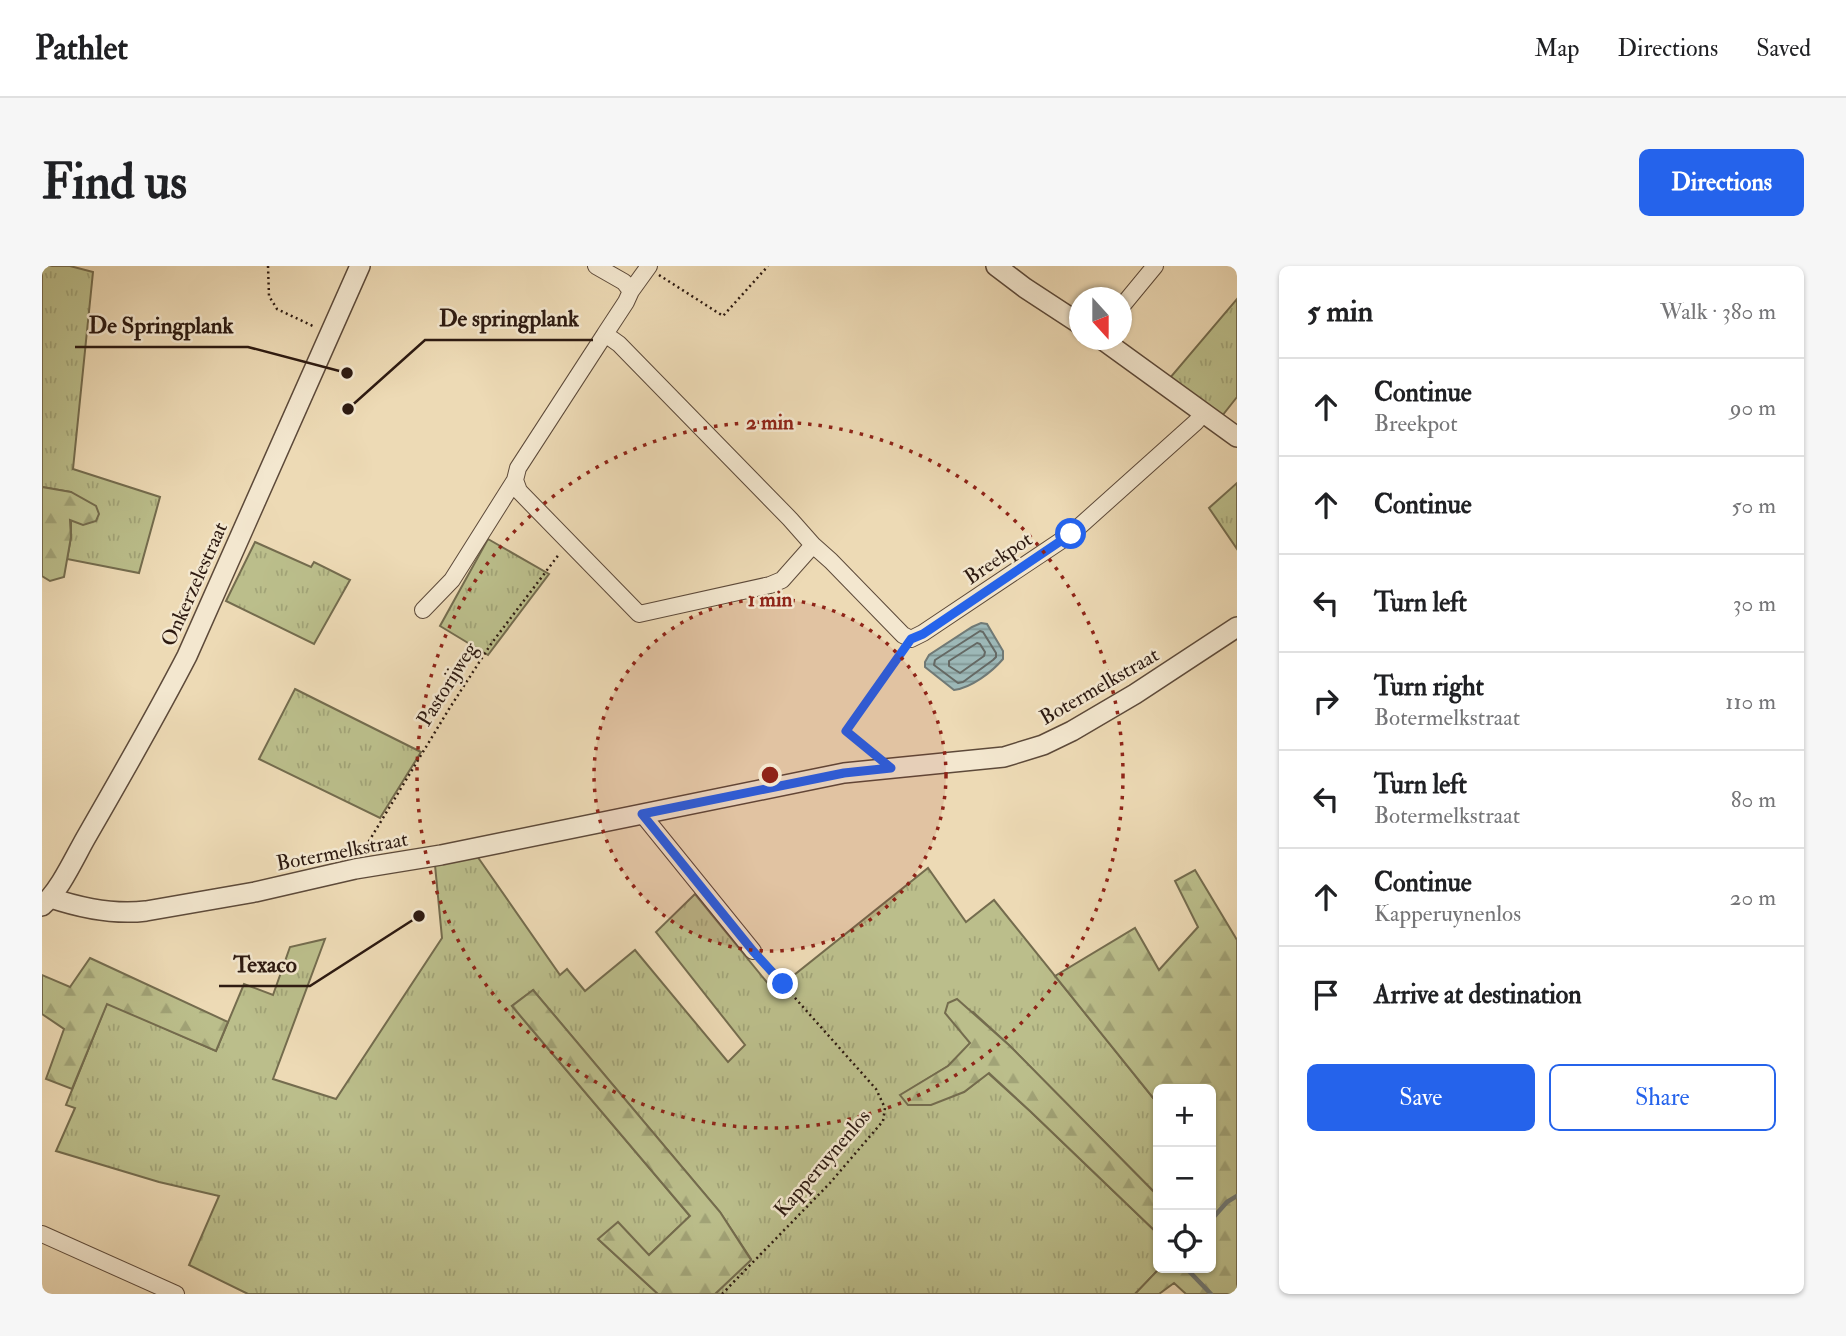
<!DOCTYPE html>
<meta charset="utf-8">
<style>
body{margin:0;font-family:"IM FELL Double Pica",serif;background:#f6f6f6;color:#202124}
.controls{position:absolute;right:21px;bottom:21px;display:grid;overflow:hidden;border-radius:10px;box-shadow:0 2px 5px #0004}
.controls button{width:63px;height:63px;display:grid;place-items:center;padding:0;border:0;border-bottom:2px solid #e0e0e0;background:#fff;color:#202124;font:35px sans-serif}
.compass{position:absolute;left:1027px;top:21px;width:63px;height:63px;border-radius:50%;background:#fff;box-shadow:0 2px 5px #0004;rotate:159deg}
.stop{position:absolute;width:21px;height:21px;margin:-16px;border:5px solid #2563eb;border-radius:50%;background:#fff}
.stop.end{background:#2563eb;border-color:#fff;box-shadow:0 2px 7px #0008}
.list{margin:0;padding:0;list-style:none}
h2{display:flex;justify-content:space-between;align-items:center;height:91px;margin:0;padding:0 28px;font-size:30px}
h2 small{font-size:23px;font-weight:400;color:#757577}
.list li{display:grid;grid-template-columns:46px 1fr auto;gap:21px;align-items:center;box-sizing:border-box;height:98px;padding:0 28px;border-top:2px solid #e0e0e0}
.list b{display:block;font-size:26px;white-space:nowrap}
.list p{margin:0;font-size:23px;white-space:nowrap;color:#757577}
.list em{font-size:23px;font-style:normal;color:#757577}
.actions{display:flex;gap:14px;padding:21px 28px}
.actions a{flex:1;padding:16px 0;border:2px solid #2563eb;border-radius:10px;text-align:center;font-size:24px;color:#2563eb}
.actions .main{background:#2563eb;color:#fff}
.icon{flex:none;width:38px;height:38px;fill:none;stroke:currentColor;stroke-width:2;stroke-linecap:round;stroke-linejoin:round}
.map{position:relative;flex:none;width:1195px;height:1028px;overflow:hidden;border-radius:10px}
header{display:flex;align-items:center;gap:42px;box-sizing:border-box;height:98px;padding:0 35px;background:#fff;border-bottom:2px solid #e0e0e0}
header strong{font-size:33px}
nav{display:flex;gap:38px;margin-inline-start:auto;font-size:24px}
.intro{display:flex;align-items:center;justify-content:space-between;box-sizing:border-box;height:168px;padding:0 42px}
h1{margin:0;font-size:49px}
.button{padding:18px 32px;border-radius:10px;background:#2563eb;color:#fff;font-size:24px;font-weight:700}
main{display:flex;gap:42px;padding:0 42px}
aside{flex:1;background:#fff;border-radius:10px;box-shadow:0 2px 5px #0004}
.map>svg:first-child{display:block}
.grass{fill:url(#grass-tufts);stroke:#746c4e;stroke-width:2}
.forest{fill:url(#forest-firs);stroke:#746c4e;stroke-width:2}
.water{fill:url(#water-rules);stroke:#707975;stroke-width:2}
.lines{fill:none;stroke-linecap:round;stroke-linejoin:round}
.shore{stroke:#656964;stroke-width:2}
.stream{stroke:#707975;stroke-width:4.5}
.minor-casing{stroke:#5d4a3a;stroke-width:18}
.tertiary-casing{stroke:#5d4a3a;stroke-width:22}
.path{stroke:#2d1a11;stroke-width:2.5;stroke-dasharray:2 3.5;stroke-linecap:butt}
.minor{stroke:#f3e7cf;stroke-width:16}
.tertiary{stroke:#f3e7cf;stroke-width:19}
.route{stroke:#2563eb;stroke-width:9}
.ring{fill:none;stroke:#8f2418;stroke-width:3.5;stroke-dasharray:3.5 7}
.labels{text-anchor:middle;stroke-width:5;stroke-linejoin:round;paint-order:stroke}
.street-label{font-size:21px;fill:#2d1a11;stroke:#f3e7cf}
.centre{fill:#8f2418;stroke:#f3e7cf;stroke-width:3.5}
.ring-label{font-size:21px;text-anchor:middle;font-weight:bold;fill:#8f2418;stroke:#f3e7cf;stroke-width:5;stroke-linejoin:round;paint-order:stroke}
.leader{fill:none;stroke:#2d1a11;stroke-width:2.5}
.callout-dot{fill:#2d1a11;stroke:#f3e7cf;stroke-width:2.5}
.callout-label{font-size:23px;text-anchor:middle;font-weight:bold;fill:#2d1a11;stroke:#f3e7cf;stroke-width:5;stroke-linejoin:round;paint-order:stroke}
</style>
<header>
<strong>Pathlet</strong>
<nav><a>Map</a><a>Directions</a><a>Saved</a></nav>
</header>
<div class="intro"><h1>Find us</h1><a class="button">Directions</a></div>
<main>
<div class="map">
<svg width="1195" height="1028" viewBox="0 0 1195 1028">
<defs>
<pattern id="grass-tufts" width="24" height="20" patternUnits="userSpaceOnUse" patternTransform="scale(1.75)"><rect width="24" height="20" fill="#bbbe8b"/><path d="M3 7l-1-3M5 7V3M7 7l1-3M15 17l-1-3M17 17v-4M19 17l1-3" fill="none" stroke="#a1a377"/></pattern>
<pattern id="forest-firs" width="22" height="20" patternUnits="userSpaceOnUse" patternTransform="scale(1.75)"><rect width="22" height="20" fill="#bbbe8b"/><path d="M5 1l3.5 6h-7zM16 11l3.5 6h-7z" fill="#a1a377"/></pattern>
<pattern id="water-rules" width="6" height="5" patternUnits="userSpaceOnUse" patternTransform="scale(1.75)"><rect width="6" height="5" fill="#9db8b7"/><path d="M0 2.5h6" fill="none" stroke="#809593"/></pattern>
</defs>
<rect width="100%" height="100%" fill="#eddab5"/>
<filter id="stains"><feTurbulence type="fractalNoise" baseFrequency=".00286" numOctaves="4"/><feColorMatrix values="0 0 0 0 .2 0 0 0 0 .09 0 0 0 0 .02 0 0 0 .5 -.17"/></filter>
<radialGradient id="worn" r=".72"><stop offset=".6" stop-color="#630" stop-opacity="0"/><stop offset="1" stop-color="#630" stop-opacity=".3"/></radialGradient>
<path class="grass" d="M0,0H28L51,6L31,203L118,231L97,307L25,293L29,271V226L0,221Z
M1195,33V131L1180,150L1127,113Z
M1195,217V283L1167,242Z
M446,273L507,308L446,389L398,360Z
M213,276L269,301L272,296L308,314L272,378L184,335Z
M253,423L379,486L338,552L217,493Z
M435,590L518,709L525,703L543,725L593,684L686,796L703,779L614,666L653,628L732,725L886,602L924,656L952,634L1116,838V930L968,780L931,746L918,763L929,777L906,800L859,829L922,826L946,807L988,845L1113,965L1116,1004L1093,1028H673L709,993L678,946L491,724L470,740L648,950L607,989L556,973L616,1028H206L147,999L177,930L117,916L14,885L33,842L24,839L65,737L174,785L202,718L231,729L248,681L283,673L231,813L294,833L400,672L393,599Z"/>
<path class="forest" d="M0,221L29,226L54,240L57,248L54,255L41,259L28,254L29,271L22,311L8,315L0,310Z
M1153,604L1195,674V1028H1144L1132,1017L1117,1028H1093L1116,1004L1113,965L988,845L947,807L922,826L889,839H866L858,829L906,800L928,777L903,747L906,737L915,733L968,780L1116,930V1002H1169V823H1116V838L1013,710L1093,662L1117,704L1156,661L1133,615Z
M48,692L186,756L174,785L65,738L30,823L4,813L22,763L0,748V709L28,721Z
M491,724L678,946L709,994L673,1028H616L556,973L576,956L607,989L648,950L470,740Z"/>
<path class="water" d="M939,357L945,358L961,385V393C950,406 929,422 912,424L883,401V396L887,389L930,361Z"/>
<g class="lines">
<path class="shore" d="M938,365L941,366L954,387V391L951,394L921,416L916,417L892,399L893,394Z
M935,377L938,378L943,386L942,390L918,407L907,400V395Z"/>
<path class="stream" d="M1169,954L1185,936L1195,930
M1144,1002L1169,1028"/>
<defs>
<path id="minor" d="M554,0L582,16L589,25L584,36L563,68L577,78L748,253L771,279L789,295L861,369L869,373L881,367L1029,268L1154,156L1162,146
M589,25L607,0
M1080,40L1113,0
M563,68L476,202L473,214L477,225L597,348L728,319L740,314L771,279
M381,344L410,314L473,214
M600,548L711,685
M0,968L134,1028"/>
<path id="tertiary" d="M954,0L983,22L1038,58
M1061,74L1195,171
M9,632C39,642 72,649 104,645L213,626L313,603L399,589L802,507L962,491L1001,479L1030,465L1093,428L1195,361
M0,640C19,623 33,590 46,568C80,509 114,450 145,390L318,0"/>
</defs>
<use href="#minor" class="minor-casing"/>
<use href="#tertiary" class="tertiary-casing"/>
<path class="path" d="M226,0L227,30L235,43L273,61
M617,9L681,50L726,0
M831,487L804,465L861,384
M321,585L407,443L449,378L518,287
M680,1028L788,917L841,855L843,842L834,823L721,696"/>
<use href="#minor" class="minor"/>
<use href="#tertiary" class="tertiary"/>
</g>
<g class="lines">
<path class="route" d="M741,718L711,685L600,548L802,507L849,502L804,465L869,373L881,368L1029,268"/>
</g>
<circle cx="728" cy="509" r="176" fill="#8f2418" fill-opacity=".12"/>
<g class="ring">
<circle cx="728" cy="509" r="176"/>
<circle cx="728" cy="509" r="353"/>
</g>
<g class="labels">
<g class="street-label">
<text transform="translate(956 292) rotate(-34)" y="7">Breekpot</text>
<text transform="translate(152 318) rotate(-66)" y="7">Onkerzelestraat</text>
<text transform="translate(405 418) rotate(-58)" y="7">Pastorijweg</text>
<text transform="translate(1057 420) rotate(-30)" y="7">Botermelkstraat</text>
<text transform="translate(300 585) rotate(-11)" y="7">Botermelkstraat</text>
<text transform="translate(780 897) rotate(-49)" y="7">Kapperuynenlos</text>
</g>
</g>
<circle cx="728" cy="509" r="10" class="centre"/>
<g class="ring-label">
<text x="728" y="163">2 min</text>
<text x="728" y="340">1 min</text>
</g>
<path class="leader" d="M306 143L383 74H551M305 107L206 81H33M377 650L268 720H177"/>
<g class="callout-dot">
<circle cx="306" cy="143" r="7"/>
<circle cx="305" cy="107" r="7"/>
<circle cx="377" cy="650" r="7"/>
</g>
<g class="callout-label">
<text x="467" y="60">De springplank</text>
<text x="119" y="67">De Springplank</text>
<text x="223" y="706">Texaco</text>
</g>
<rect width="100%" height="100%" filter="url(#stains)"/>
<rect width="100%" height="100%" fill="url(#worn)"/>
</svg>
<div class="controls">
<button>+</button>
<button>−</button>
<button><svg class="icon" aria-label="locate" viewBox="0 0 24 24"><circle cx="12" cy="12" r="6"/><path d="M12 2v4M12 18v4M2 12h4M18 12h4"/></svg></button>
</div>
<svg class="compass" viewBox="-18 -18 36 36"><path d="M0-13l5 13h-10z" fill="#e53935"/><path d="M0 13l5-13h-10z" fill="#757577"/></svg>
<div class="stop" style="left:1029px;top:268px"></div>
<div class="stop end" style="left:741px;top:718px"></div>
</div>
<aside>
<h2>5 min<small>Walk · 380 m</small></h2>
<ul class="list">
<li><svg class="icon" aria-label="ahead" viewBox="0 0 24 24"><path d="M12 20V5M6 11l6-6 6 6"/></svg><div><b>Continue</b><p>Breekpot</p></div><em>90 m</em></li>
<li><svg class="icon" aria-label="ahead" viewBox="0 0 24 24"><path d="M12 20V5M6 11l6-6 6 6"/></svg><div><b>Continue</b></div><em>50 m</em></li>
<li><svg class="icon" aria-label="left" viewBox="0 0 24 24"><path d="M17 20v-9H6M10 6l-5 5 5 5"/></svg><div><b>Turn left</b></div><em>30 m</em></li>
<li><svg class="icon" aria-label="right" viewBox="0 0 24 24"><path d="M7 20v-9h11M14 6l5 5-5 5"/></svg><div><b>Turn right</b><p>Botermelkstraat</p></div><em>110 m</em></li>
<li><svg class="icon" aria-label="left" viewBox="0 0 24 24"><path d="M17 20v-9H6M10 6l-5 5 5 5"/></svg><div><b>Turn left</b><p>Botermelkstraat</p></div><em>80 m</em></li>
<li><svg class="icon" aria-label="ahead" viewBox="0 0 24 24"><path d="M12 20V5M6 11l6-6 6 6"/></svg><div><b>Continue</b><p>Kapperuynenlos</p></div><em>20 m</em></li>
<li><svg class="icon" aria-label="arrive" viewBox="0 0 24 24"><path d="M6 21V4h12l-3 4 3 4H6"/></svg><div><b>Arrive at destination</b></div></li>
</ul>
<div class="actions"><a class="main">Save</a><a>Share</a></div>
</aside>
</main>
